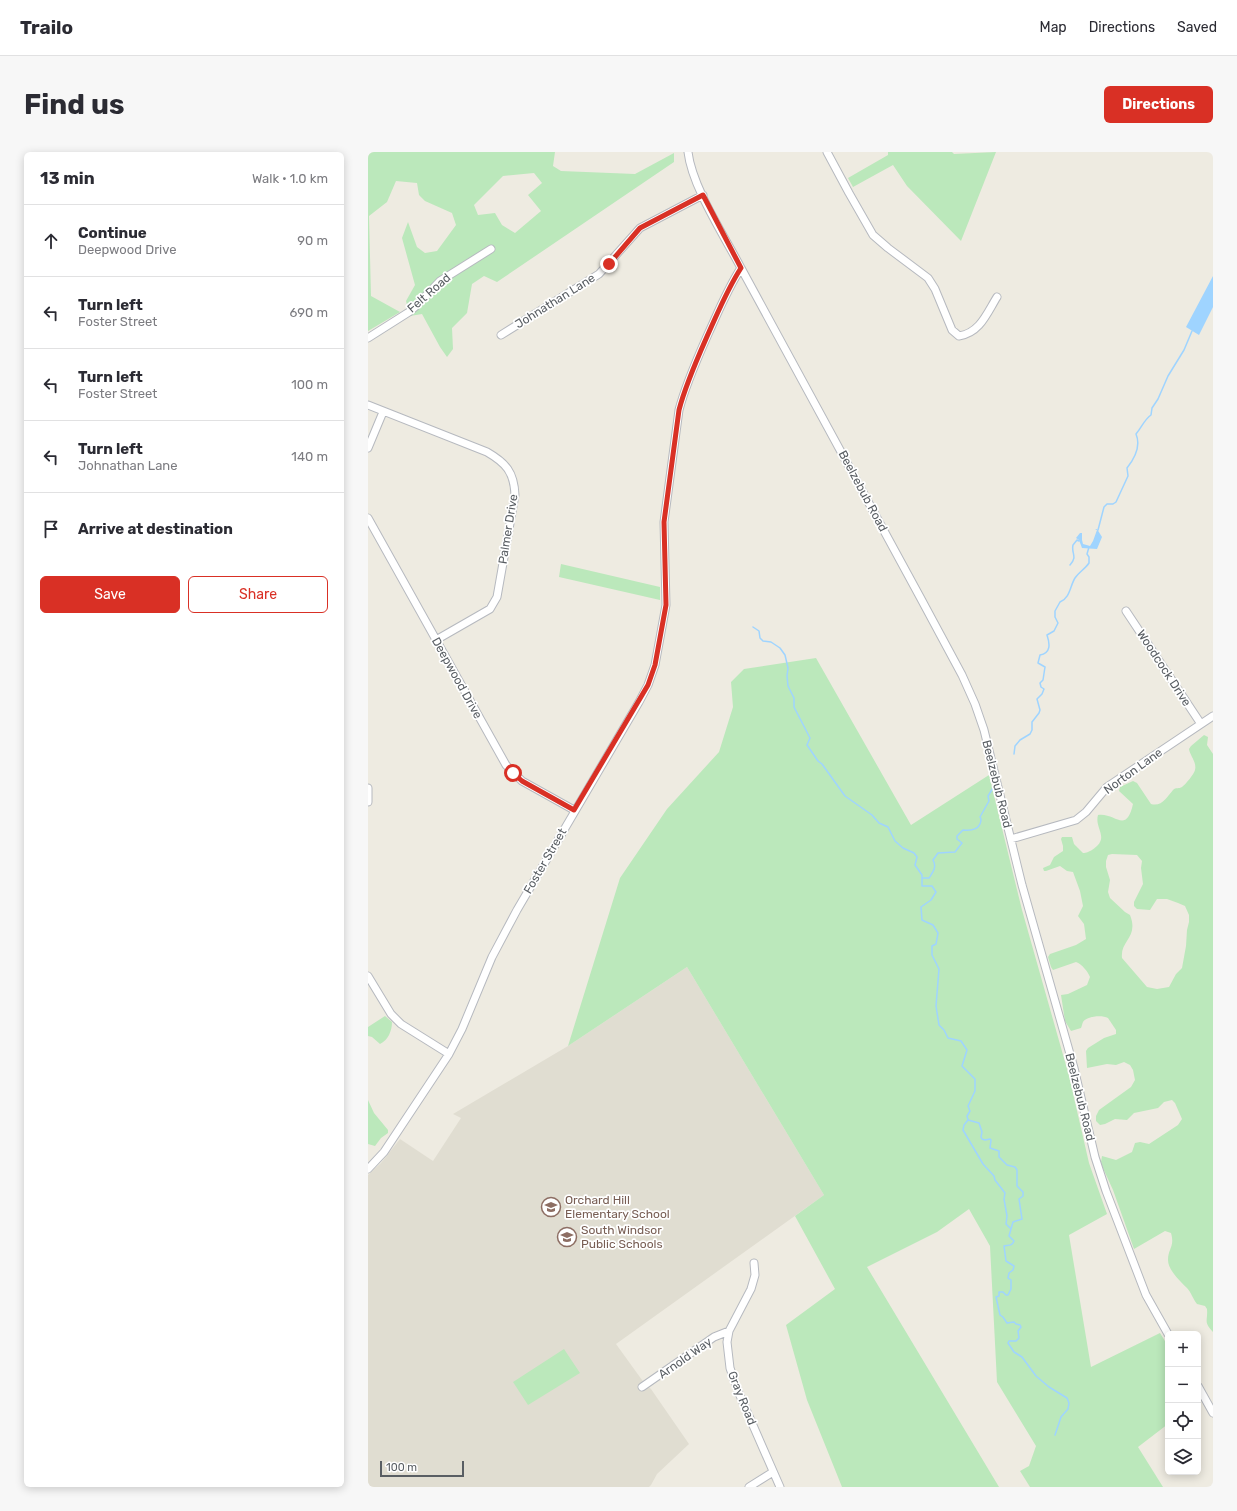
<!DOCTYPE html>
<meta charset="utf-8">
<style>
body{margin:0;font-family:Rubik,sans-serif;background:#f7f7f7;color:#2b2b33}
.controls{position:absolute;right:12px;bottom:12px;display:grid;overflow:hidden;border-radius:6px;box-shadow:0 2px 10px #0003}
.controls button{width:36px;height:36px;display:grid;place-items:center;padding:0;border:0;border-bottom:1px solid #e1e1e2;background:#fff;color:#2b2b33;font:20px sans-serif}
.scale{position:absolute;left:12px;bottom:10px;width:84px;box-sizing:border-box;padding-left:4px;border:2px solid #595e63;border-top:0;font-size:11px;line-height:14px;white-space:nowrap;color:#595e63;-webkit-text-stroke:3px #fff;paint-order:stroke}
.stop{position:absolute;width:12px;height:12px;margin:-9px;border:3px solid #d93025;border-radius:50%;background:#fff}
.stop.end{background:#d93025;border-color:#fff;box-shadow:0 1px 4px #0008}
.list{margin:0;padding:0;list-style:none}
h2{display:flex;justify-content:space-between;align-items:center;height:52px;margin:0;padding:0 16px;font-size:17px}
h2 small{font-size:13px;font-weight:400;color:#7c7c81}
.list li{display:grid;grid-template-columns:26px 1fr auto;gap:12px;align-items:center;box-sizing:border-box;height:72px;padding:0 16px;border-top:1px solid #e1e1e2}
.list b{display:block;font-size:15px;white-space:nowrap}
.list p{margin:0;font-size:13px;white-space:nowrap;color:#7c7c81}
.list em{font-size:13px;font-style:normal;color:#7c7c81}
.actions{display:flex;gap:8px;padding:12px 16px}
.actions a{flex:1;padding:9px 0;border:1px solid #d93025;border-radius:6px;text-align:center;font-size:14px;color:#d93025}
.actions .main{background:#d93025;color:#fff}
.icon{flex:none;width:22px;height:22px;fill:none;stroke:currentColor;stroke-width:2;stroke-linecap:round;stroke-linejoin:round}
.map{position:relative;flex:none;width:845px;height:1335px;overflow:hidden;border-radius:6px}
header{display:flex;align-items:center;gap:24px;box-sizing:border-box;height:56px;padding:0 20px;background:#fff;border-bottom:1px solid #e1e1e2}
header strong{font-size:19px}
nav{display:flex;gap:22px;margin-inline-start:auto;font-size:14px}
.intro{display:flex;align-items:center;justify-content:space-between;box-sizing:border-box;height:96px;padding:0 24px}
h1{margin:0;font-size:28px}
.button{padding:10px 18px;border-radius:6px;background:#d93025;color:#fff;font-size:14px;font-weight:700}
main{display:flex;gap:24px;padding:0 24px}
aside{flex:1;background:#fff;border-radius:6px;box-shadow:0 2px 10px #0003}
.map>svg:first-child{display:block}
.education{fill:#e0ddd1}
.green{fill:#bbe8bb;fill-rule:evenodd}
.water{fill:#9fd4ff}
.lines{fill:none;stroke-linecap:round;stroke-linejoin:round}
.stream{stroke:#9fd4ff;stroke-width:1.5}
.minor-casing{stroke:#b6b9bf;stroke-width:9}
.minor{stroke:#fff;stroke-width:7}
.route{stroke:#d93025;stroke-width:5}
.labels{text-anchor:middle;stroke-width:3.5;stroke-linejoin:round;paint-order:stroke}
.street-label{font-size:12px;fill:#595e63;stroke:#fff}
.education-label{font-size:12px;fill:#785e54;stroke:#fff;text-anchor:start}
</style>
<header>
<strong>Trailo</strong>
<nav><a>Map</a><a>Directions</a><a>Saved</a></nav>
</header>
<div class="intro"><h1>Find us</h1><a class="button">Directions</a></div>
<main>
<aside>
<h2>13 min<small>Walk · 1.0 km</small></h2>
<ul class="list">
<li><svg class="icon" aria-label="ahead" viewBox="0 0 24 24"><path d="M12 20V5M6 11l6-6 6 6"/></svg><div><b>Continue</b><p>Deepwood Drive</p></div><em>90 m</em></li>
<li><svg class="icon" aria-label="left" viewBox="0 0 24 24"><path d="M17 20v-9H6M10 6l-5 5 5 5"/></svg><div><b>Turn left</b><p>Foster Street</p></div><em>690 m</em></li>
<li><svg class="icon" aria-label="left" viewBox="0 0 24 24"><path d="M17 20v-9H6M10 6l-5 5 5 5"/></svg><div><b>Turn left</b><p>Foster Street</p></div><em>100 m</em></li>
<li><svg class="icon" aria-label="left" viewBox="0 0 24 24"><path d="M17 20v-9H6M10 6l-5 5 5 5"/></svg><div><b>Turn left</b><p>Johnathan Lane</p></div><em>140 m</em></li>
<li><svg class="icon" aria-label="arrive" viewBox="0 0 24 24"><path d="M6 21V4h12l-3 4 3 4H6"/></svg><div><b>Arrive at destination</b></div></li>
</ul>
<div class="actions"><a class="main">Save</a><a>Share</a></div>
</aside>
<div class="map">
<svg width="845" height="1335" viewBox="0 0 845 1335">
<rect width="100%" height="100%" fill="#eeebe1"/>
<path class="education" d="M319,815L456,1043L248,1192L274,1228L283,1237L321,1292L289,1322L283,1333L281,1335H0V1023L13,1011L32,987L65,1009L93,966L85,962L200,894Z"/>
<path class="green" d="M0,0H187L185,14L193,19L267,22L306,1V10L129,130L116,124L104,132L99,161L84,176L85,197L79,205L72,195L54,162L42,164L38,149L47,133L34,86L40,70L49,95L57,101L69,99L88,73L84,61L57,49L51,43L49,31L28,29L19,50L1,64L3,144L32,160L0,179ZM166,21L174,31L160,43L173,59L147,81L134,73L127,61L110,63L106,53L135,24Z
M520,0H584L586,2L628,0L593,89L539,34L525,13L485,35L480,26L520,3Z
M193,412L292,435V448L191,425Z
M448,506L543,673L621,623L654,758L701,924L721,1011L739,1062L701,1083L723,1215L792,1181L800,1194V1272L770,1295L795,1335H662L652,1319L661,1314L668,1294L629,1230L622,1094L601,1057L569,1080L499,1115L631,1335H474L439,1248L418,1173L467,1137L427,1064L456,1043L319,815L200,894L252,726L299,657L351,600L365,555L363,530L376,517Z
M836,583L840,585L839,593L845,602V1180C835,1169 840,1170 839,1157L837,1154L829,1152C825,1147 823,1140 819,1136C812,1129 800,1118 800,1108C800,1096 807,1095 803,1081L797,1079L766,1097L745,1038L734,1014L733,1010L734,1004L748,1008L764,1000L767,991L772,990L781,992L810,973L814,967L807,951L804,948L796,950L790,956L766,961L759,968L747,967L737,972L732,973L728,969V964L731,958L763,935L767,928L765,918L762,913L756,910L748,913L739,912L719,916L718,899L720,896L736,886L748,882V878L740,866C734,863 719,864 715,870C714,872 714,874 713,876L703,879L697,869L693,843L700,842L719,833L722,825C720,820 714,812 708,810L685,818L683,815L680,805L682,802L708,793L718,787L716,772L710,764L715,754L712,739L705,720L699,719L692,714L678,719H676L675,716L682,713L686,705L695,699V694L693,687L694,685H704L706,692L715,701C719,701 720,700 724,698C743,686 726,677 730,663C747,660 758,683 765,652L751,639L752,635L765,629L769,631L783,652C794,655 799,645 805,638C808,635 811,637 814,635C818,632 826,622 827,618C829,610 822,604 821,597L823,594ZM744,702L769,703L774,709L773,716L775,732L766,750V754L769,757L782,758L789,747H799L810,751L817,754L821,763V770L819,778L818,794L814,816L808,822L801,835L789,837L779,835L754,806C752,788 771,786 762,763L757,760L742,746L740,740L742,728L738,715V709L740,703Z
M17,864L24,870C24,879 20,888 12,892L4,885L0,884V875Z
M0,948L6,961L20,978V981L13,986L7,994L0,992Z
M196,1197L212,1221L160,1253L145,1230Z"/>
<path class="water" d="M845,124V155L831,183L818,175Z
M729,377L734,385L729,397L714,396L711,388L708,386L712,381H714V388L715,392L722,394L725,389L729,378H727Z"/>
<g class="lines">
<path class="stream" d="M730,378L736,355L739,352H745L748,350L760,324L759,316C767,306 773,294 768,282C774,275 776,268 783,263L784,256L790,247L800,224L816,198L824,179
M702,413C710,404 703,402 705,393L709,388L711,389
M385,475L391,479L392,486L395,489L403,490L412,496L417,503L420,516L419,524L420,534L426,546V555L442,586L439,593L450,609L454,612L477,644L504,663L511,671L520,675L527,689L535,696L546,701L549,705L547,713L554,723V734H564L568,740L563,748L553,755L554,768L565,773L570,781L568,792L564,794V803L571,817L568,854L571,873L576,878L580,886L593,889L599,898L594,914L607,927V939L600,954L602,959L599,964L600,968L596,973L595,978L615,1012L626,1024L627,1028L637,1041L636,1047L639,1064L638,1072L642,1076
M646,602L647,594L652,588L662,582L664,578V570L671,561L672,558L669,547L674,542L676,537L673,535L672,531L675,528L677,515L670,511L672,503C683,501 682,492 679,483L686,479L690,471L687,465V459L692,450C702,446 702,434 707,426C711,420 717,417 721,411V405L719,402L721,395
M554,726H561C565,720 569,715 565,708L570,701L587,700L594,691L589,687V684L595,678C604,679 613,677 613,667L612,665L621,649L620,644L625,636
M600,968L611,971L614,980L613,985L614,987L617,988L622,987L623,988L622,996L631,999V1005L639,1013L647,1015L649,1018V1034L655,1040V1044L651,1047L654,1067L645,1070L641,1084L646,1089C644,1094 641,1093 636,1094L638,1109L646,1114L645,1118L641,1121L640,1126L643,1128V1137L640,1143H638L635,1140H631V1144L628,1145L632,1163L635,1165L639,1171L646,1170L648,1172L652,1173L653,1175L650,1179L651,1186L648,1189H641L640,1191L646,1200L654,1205L668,1224L681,1235L699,1246L701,1251L700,1257L693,1265L687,1283"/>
<defs>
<path id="minor" d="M459,0L481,41L505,83L520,96L560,126L567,137L584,178L591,184C612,181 619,161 629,145
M373,116L552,445L594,523L607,552L616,578L654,733L706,916L727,1005L738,1039L778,1143L800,1182
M133,183L231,122L272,76L335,43
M0,186L41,160L48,154L72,129L123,97
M0,253L119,300C138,311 146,320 147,343L129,445L122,457L68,488
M0,296L15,260
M0,366L138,613L154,629L206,658
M758,459L833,572
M0,636V650
M643,687L708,668L718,660L739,635L845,564
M0,824L23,862L33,872L81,902
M0,1017L16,1000L81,902L94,877L124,805L149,758L271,550L280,533L287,513L298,453L296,370L311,258C318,231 330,205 341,180C351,158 360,136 373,116C357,85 324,35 320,0
M386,1111L387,1123L383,1137L361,1179L359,1190L362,1216L370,1239L412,1335
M830,1234L845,1261
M274,1235L346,1185L361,1179
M381,1335L405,1320"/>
</defs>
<use href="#minor" class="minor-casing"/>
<use href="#minor" class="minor"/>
</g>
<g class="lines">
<path class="route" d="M145,621L154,629L206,658L280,533L287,513L298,453L296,370L311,258C318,231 330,205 341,180C351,158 360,136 373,116L335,43L272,76L241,112"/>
</g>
<defs>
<symbol id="school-ring" viewBox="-11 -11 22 22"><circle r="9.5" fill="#fff" stroke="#8d6e63" stroke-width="1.5"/><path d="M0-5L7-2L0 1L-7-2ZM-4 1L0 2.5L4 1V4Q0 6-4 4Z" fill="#8d6e63"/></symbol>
</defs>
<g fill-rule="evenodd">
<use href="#school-ring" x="172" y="1044" width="22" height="22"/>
<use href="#school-ring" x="188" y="1074" width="22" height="22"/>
</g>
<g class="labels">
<g class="street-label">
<text transform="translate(61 141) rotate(-41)" y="4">Felt Road</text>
<text transform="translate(187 149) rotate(-32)" y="4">Johnathan Lane</text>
<text transform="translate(495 339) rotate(62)" y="4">Beelzebub Road</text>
<text transform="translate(140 377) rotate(-81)" y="4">Palmer Drive</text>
<text transform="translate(796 516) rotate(57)" y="4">Woodcock Drive</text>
<text transform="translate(89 526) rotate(61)" y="4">Deepwood Drive</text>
<text transform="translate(765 619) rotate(-36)" y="4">Norton Lane</text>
<text transform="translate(629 632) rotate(76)" y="4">Beelzebub Road</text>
<text transform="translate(177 709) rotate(-60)" y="4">Foster Street</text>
<text transform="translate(712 945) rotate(76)" y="4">Beelzebub Road</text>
<text transform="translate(317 1206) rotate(-35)" y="4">Arnold Way</text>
<text transform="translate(374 1246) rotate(68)" y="4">Gray Road</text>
</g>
<g class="education-label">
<text x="197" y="1052">Orchard Hill<tspan x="197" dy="14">Elementary School</tspan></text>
<text x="213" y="1082">South Windsor<tspan x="213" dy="14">Public Schools</tspan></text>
</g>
</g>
</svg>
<div class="controls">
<button>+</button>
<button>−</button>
<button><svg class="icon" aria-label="locate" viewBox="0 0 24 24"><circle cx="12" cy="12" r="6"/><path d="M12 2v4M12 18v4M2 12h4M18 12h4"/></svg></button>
<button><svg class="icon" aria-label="layers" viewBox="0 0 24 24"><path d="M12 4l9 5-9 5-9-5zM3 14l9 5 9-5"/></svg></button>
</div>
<div class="scale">100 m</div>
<div class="stop" style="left:145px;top:621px"></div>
<div class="stop end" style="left:241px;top:112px"></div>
</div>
</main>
